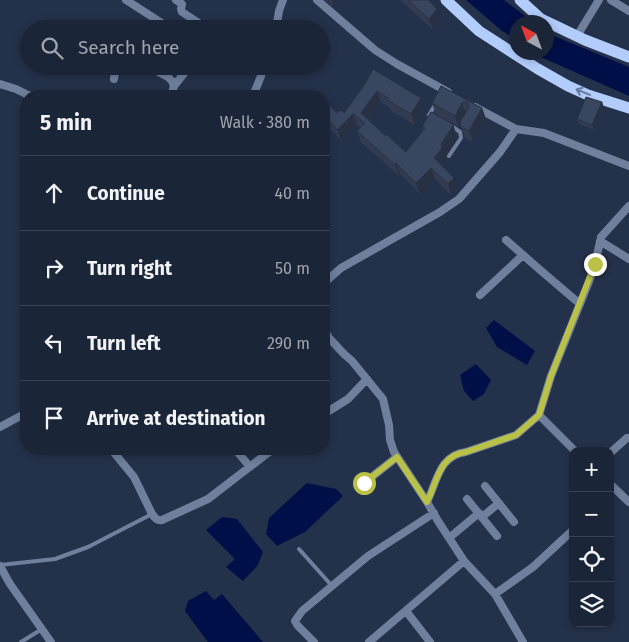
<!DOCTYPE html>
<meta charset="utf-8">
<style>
body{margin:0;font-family:"Fira Sans",sans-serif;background:#242d40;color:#f1f3f6}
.controls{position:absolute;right:15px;bottom:15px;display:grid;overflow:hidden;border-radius:10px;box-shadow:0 2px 8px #0003}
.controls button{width:45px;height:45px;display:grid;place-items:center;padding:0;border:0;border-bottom:1px solid #394253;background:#1b2538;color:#f1f3f6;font:25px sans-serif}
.compass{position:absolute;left:509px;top:15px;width:45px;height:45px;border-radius:50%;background:#1b2538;box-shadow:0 2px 8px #0003;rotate:319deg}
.stop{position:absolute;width:15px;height:15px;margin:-11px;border:4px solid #b9c146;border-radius:50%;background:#fff}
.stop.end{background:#b9c146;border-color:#fff;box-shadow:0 1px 5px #0008}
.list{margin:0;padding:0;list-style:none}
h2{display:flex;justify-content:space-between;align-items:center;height:65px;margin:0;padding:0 20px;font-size:21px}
h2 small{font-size:16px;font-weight:400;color:#a0a5ae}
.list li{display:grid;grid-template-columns:32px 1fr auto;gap:15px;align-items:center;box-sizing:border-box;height:75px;padding:0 20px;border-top:1px solid #394253}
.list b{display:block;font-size:19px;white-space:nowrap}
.list em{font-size:16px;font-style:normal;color:#a0a5ae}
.icon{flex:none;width:28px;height:28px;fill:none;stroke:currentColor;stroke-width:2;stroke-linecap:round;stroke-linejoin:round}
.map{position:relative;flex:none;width:629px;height:642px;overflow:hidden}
.search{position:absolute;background:#1b2538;box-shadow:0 2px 8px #0003;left:20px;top:20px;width:310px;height:55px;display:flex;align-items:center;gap:12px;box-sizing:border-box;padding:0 18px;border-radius:28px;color:#a0a5ae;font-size:19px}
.panel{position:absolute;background:#1b2538;box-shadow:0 2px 8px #0003;left:20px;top:90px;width:310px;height:365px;border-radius:20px}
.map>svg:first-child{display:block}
.water{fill:#000f47}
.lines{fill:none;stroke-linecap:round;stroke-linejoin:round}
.lane{stroke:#6f7f9c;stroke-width:4}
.street{stroke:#6f7f9c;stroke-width:8}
.primary{stroke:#b2ccfc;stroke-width:11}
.wall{fill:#313c53}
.shaded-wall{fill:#283143}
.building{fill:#394660;stroke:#283143}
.oneway{stroke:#667a9e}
.route{stroke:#b9c146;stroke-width:6}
</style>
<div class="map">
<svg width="629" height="642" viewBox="0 0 629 642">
<rect width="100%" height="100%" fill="#24314a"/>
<path class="water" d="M466,0H504L533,22H516V40L501,30Z
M547,33L629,67V96L543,58L534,53L546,52Z
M494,320L535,351L527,365L497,347L486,328Z
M476,364L491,380L484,394L473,401L464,391L460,375Z
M307,483L336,489L343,496L305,532L277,546L266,534L269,518Z
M222,517L237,519L263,552L258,565L243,581L226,567L235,559L206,530Z
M206,591L214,600L222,594L263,642H208L185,611L188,601Z"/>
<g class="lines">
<path class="lane" d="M432,116L429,115L435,105
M449,156L461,138L460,132L450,125
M299,549L332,586
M0,565L55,559L88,547L152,514
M21,642L42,629"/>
<path class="street" d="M126,0L171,29
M176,0L182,4L181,9L182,12L208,29
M317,0L375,50L397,64L448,92
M611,0L629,11
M276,29L279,11L283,0
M577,36L599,0
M147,66L168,77L172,81L174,86L171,96
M114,79L115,72L118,66
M0,84L16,89L30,96
M174,86L190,66
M253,96L265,66
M475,107L516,129L544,133L629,166
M324,161V162
M506,240L539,269L580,304
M600,241L629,259
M324,283L341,268L440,212L459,199L500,152L516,129
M480,295L523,255
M324,329L329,338L344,354L352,361L383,399L389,425L390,440L394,452L427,502C437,482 439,455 466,452L516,435L539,415
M324,414L348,399L367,379
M0,427L26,413
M111,449L134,477L152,514C155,518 157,521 162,520L208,499L273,449
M235,449L250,467
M575,451L539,415L551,376L590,279L595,264L601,237L629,206
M610,453L627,438
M364,483L397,457
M610,484L629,502
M485,486L514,522
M467,499L497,536
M427,502L438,521L464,561L495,594L523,642
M482,517L499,503
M449,538L479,513
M0,566L10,584L51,642
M495,594L533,567L573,530
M406,611L430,642
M314,642L298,626L295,621L302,611L368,556L434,513
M369,642L464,561"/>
<path class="primary" d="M446,0L479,31L538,69L568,86L588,95L629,108
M520,0L541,19L585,40L629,57"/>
</g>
<path class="wall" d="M325,0H338L333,7Z
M400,0H428L441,20L433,30Z
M365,84L421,98L425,108L415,125L391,111L390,108L381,102L368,120L386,136L406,152L423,130L422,126L453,124L457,137L445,155L446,158L441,165L458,188L451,195L435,179L420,194L400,174L399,176L361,142L357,131L361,128L357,125L341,140L324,123V108L337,113H344Z
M441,86L482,108L486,119L473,142L465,138L460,124L459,127L436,114L432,103Z
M602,102L604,108L594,130L579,124L577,119Z"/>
<path class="shaded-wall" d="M334,0H338L333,7L332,3Z
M437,9L441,20L433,30L429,19Z
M377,91L381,102L365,123L361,113Z
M421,98L425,108L415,125L411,114Z
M602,102L604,108L594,130L592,125Z
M462,103L466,114L459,127L455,116Z
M482,108L486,119L473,142L469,131Z
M353,114L357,125L341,140L337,130Z
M453,124L457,137L445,155L446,158L438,169L434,158Z
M396,163L400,174L399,176L395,165Z
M431,168L435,179L420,194L416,183Z
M454,178L458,188L451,195L448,184Z"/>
<path class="building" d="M328,0H334L332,3Z
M408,0H428L437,9L429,19Z
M373,69L421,98L411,114L387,100L388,98L377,91L361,113L386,136L387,135L406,152L425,128L422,126L431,112L453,124V126L441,144L442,148L434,158L454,178L448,184L431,168L416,183L396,163L395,165L357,131L365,123L353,114L337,130L324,116V108L328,104L337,113L341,110L344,113L365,84Z
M441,86L482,108L469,131L461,127L460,122L469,107L467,102H465L462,103L455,116L432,103Z
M586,97L602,102L592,125L577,119Z"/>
<defs><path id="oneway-shaft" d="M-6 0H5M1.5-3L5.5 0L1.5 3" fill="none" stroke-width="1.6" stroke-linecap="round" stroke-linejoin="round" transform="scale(1.25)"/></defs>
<use class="oneway" href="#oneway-shaft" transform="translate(583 92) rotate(-158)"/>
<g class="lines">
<path class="route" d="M364,483L397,457L427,502C437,482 439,455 466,452L516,435L539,415L551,376L595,264"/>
</g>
</svg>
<div class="controls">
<button>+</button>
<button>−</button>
<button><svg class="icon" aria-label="locate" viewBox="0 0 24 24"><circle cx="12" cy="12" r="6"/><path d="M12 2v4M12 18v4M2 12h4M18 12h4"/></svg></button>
<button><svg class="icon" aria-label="layers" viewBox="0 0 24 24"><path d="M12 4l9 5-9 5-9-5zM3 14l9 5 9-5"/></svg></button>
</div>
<svg class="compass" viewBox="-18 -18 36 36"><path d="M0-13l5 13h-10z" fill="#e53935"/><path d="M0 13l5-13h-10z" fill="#a0a5ae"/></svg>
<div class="stop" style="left:364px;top:483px"></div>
<div class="stop end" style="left:595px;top:264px"></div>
<div class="search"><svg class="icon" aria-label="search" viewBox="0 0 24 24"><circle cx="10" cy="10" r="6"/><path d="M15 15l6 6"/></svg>Search here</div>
<section class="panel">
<h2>5 min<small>Walk · 380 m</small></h2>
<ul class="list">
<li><svg class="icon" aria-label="ahead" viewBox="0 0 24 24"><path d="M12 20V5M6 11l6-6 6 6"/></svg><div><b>Continue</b></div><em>40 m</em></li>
<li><svg class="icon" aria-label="right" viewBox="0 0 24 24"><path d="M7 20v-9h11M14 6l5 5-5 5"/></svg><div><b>Turn right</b></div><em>50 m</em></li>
<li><svg class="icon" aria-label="left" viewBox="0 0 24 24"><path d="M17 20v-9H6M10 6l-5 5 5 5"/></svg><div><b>Turn left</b></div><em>290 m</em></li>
<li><svg class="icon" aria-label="arrive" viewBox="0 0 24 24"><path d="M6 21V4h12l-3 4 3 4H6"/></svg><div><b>Arrive at destination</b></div></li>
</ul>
</section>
</div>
